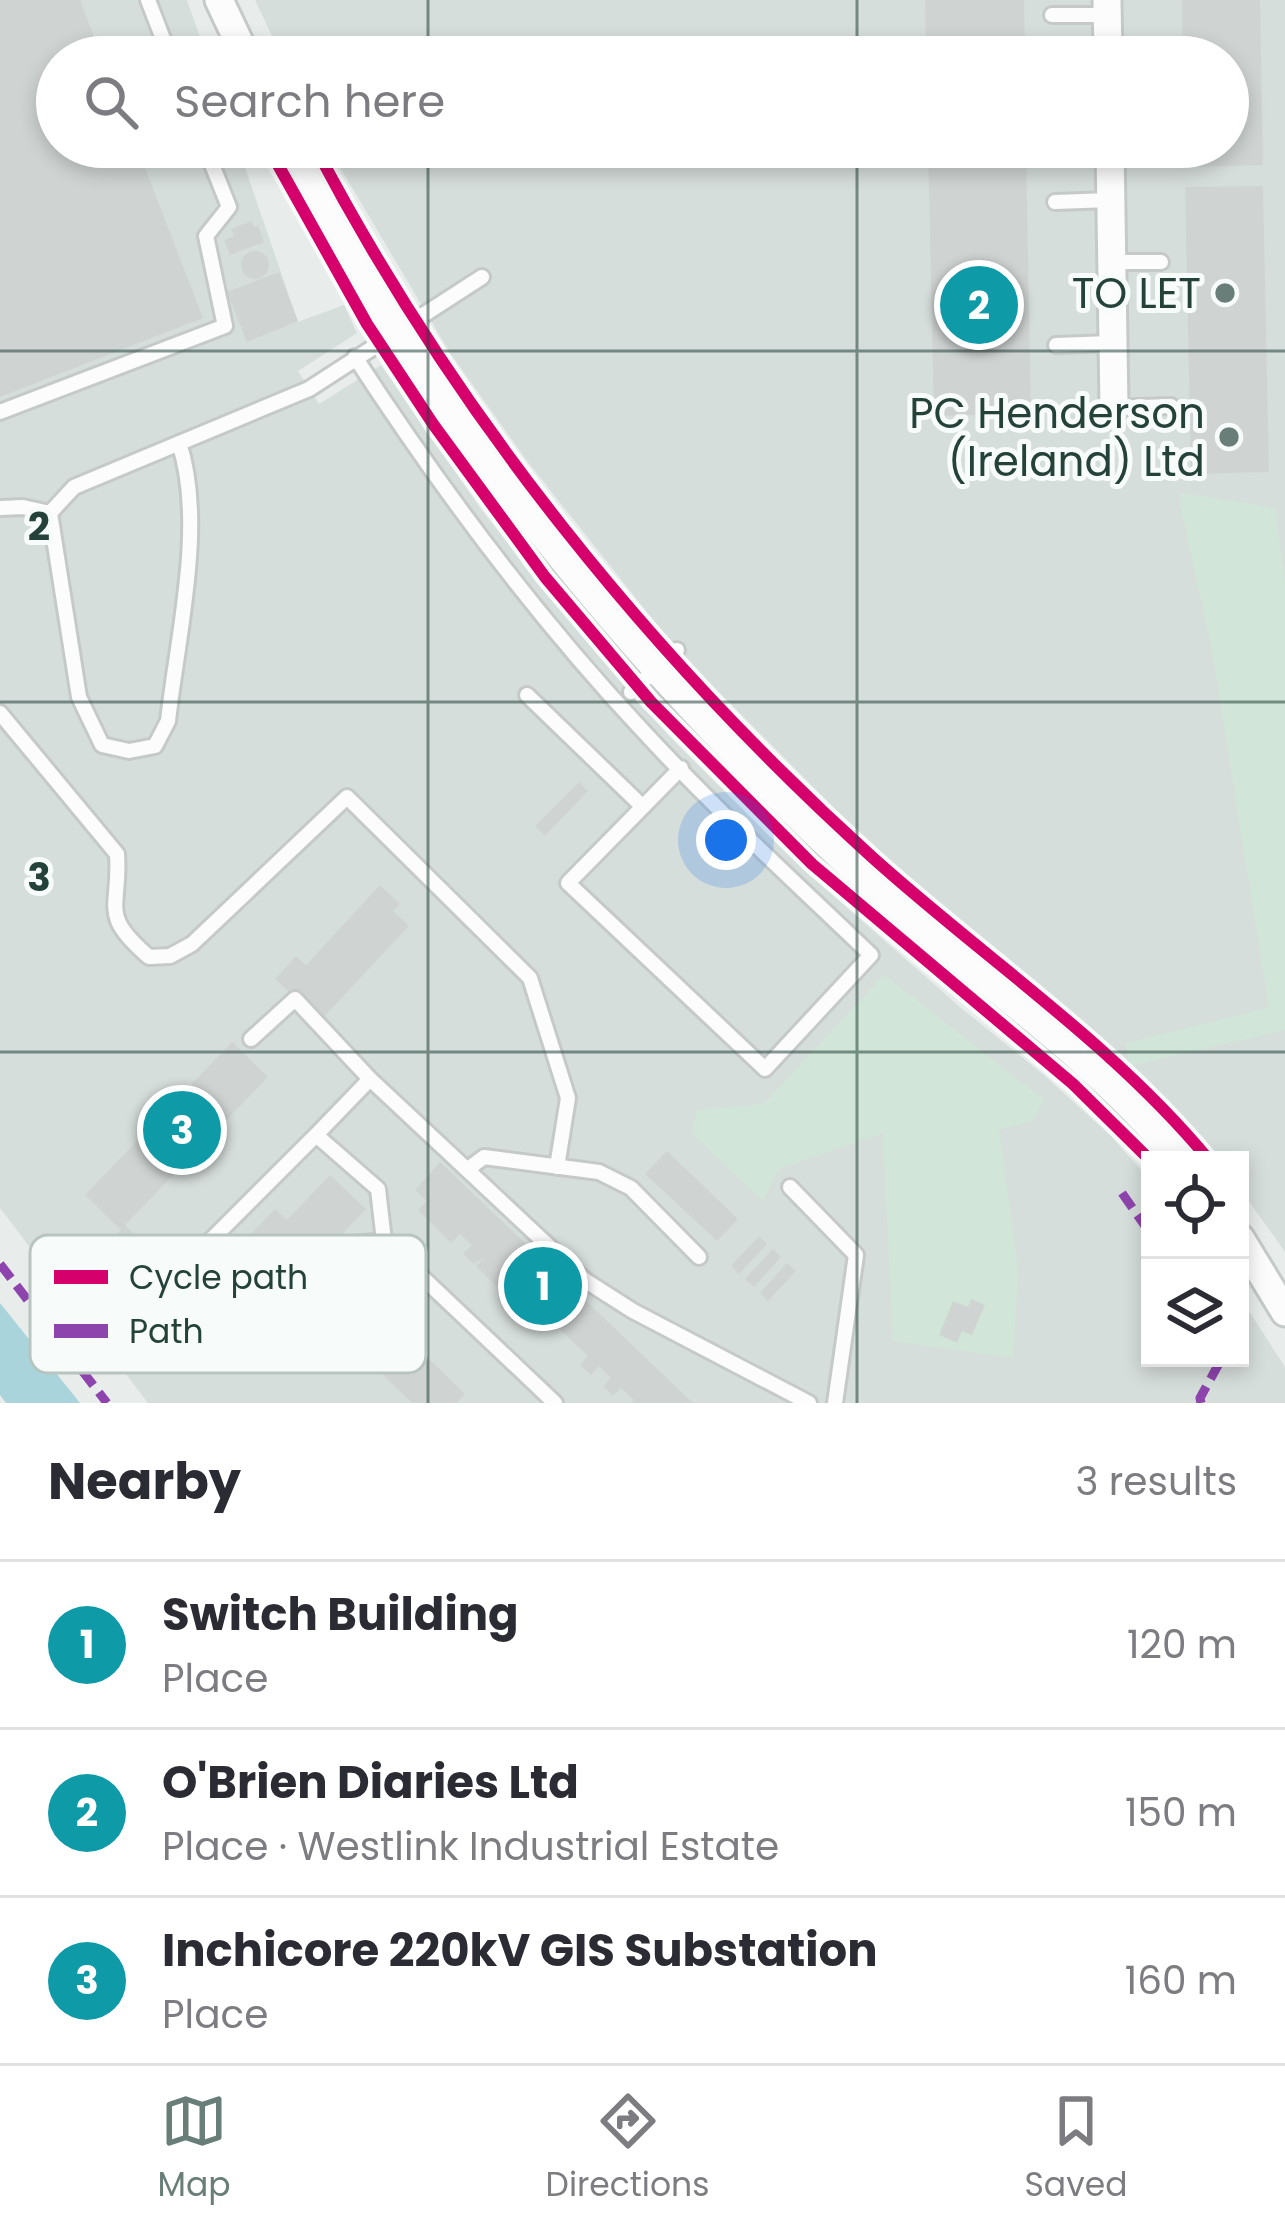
<!DOCTYPE html>
<meta charset="utf-8">
<style>
body{margin:0;font-family:Poppins,sans-serif;background:#f2f2f3;color:#2b2b33}
.controls{position:absolute;right:36px;bottom:36px;display:grid;overflow:hidden;border-radius:0px;box-shadow:0 6px 18px #0003}
.controls button{width:108px;height:108px;display:grid;place-items:center;padding:0;border:0;border-bottom:3px solid #e1e1e2;background:#fff;color:#2b2b33;font:60px sans-serif}
.you{position:absolute;left:726px;top:840px;width:42px;height:42px;margin:-30px;border:9px solid #fff;border-radius:50%;background:#1a73e8;box-shadow:0 0 0 18px #1a73e833}
.badge{display:grid;place-items:center;width:78px;height:78px;border-radius:50%;background:#697e78;color:#fff;font-size:39px;font-weight:700}
.pin{position:absolute;translate:-50% -50%;border:6px solid #fff;box-shadow:0 3px 12px #0006}
.list{margin:0;padding:0;list-style:none}
h2{display:flex;justify-content:space-between;align-items:center;height:156px;margin:0;padding:0 48px;font-size:51px}
h2 small{font-size:39px;font-weight:400;color:#7c7c81}
.list li{display:grid;grid-template-columns:78px 1fr auto;gap:36px;align-items:center;box-sizing:border-box;height:168px;padding:0 48px;border-top:3px solid #e1e1e2}
.list b{display:block;font-size:45px;white-space:nowrap}
.list p{margin:0;font-size:39px;white-space:nowrap;color:#7c7c81}
.list em{font-size:39px;font-style:normal;color:#7c7c81}
.icon{flex:none;width:66px;height:66px;fill:none;stroke:currentColor;stroke-width:2;stroke-linecap:round;stroke-linejoin:round}
.map{position:relative;flex:none;width:1285px;height:1403px;overflow:hidden}
.search{position:absolute;background:#fff;box-shadow:0 6px 18px #0003;left:36px;right:36px;top:36px;height:132px;display:flex;align-items:center;gap:30px;box-sizing:border-box;padding:0 42px;border-radius:66px;color:#7c7c81;font-size:45px}
.sheet{height:660px;background:#fff}
nav{display:flex;justify-content:space-around;align-items:center;box-sizing:border-box;height:168px;border-top:3px solid #e1e1e2;background:#fff;font-size:33px;color:#7c7c81}
nav a{display:grid;justify-items:center;gap:6px}
nav .on{color:#697e78}
.map>svg:first-child{display:block}
.built{fill:#d6dedb}
.green{fill:#d1e6d8}
.water{fill:#a9d4db}
.building{fill:#cfd4d2}
.lines{fill:none;stroke-linecap:round;stroke-linejoin:round}
.service-casing{stroke:#c5cac8;stroke-width:20}
.minor-casing{stroke:#c5cac8;stroke-width:33}
.service{stroke:#fcfcfc;stroke-width:14}
.minor{stroke:#fcfcfc;stroke-width:27}
.quiet{stroke:#8e44ad;stroke-width:9;stroke-dasharray:18 9;stroke-linecap:butt}
.cycleway-casing{stroke:#f7fbf9;stroke-width:20}
.cycleway{stroke:#d6006c;stroke-width:12}
.grid{fill:none;stroke:#24423a;stroke-width:3;stroke-opacity:0.55}
.poi-dot{fill:#697e78;stroke:#f7fbf9;stroke-width:4.5}
.labels{text-anchor:middle;stroke-width:10;stroke-linejoin:round;paint-order:stroke}
.poi-label{font-size:42px;fill:#24423a;stroke:#f7fbf9;text-anchor:end}
.key{fill:#f7fbf9;stroke:#b8c4c0;stroke-width:3}
.key-label{font-size:33px;fill:#24423a}
.grid-label{font-size:39px;text-anchor:middle;font-weight:bold;fill:#24423a;stroke:#f7fbf9;stroke-width:10;stroke-linejoin:round;paint-order:stroke}
</style>
<div class="map">
<svg width="1285" height="1403" viewBox="0 0 1285 1403">
<rect width="100%" height="100%" fill="#e8edeb"/>
<path class="built" d="M0,0H187L207,57H57V147H238L298,322L344,305L357,333L298,371L319,404L381,365L481,509L542,587L669,736L793,860L960,1007L1044,1075L1111,1136L1150,1180V1358H1240V1297L1285,1367V1403H148L0,1208Z
M255,0H1285V1252L1240,1189V1160H1217L1118,1053L966,928L858,832L677,650L527,461L450,353L328,147H1228V57H282Z"/>
<path class="green" d="M1182,493L1275,508L1285,585V1030L1130,1066L1125,1043L1269,1008L1212,650L1180,504Z
M884,975L1044,1100L1032,1121L999,1130L1018,1270L1013,1358L893,1341L883,1133L778,1169L763,1201L692,1133L697,1110L764,1104Z"/>
<path class="water" d="M0,1303L80,1403H6L0,1395Z"/>
<path class="building" d="M0,0H80L102,57H57V147H137L203,318L0,397Z
M925,0H1024L1025,57H926Z
M1182,0H1260L1263,165L1186,167L1185,147H1228V57H1183Z
M928,147H1026L1031,414L934,416Z
M1263,186L1269,472L1191,474L1185,187Z
M252,221L254,227L258,225L264,242L230,255L224,240L234,236L231,229Z
M241 265a14 14 0 1 1 28 0a14 14 0 1 1-28 0Z
M279,272L298,321L247,342L227,292Z
M579,782L588,791L545,836L535,826Z
M380,885L400,904L393,911L409,926L320,1021L275,979L296,956L306,965Z
M232,1042L268,1077L125,1225L153,1253L138,1268L110,1240L121,1230L85,1195Z
M667,1151L738,1219L717,1241L645,1174Z
M440,1162L693,1403H631L634,1400L621,1388L613,1396L603,1386L611,1378L599,1366L591,1375L580,1365L588,1356L506,1278L497,1287L476,1266L485,1257L474,1264L463,1254L472,1245L460,1234L451,1243L418,1210L427,1201L415,1190Z
M330,1175L366,1209L270,1310L222,1264L275,1209L287,1220Z
M759,1236L767,1244L739,1274L731,1266Z
M773,1249L781,1257L754,1287L745,1279Z
M787,1263L796,1271L768,1301L760,1293Z
M332,1265L465,1394L457,1403H412L302,1297Z
M971,1299L985,1305L972,1335L962,1331L957,1343L939,1335L953,1301L968,1307Z"/>
<g class="lines">
<defs>
<path id="service" d="M148,0L170,57
M1052,15H1107
M298,159L319,147
M1055,202L1110,200
M1110,262H1161
M1056,345L1111,343
M355,357C441,489 536,617 644,732C716,810 795,882 871,955L765,1069L568,883L681,768
M1114,408L1171,406
M0,412L225,326L206,236L229,207L205,147
M179,443C206,523 177,638 168,721L155,746L129,751L102,745L79,697L50,513L74,487L309,389L482,277
M0,508L23,507L50,513
M631,692L677,650
M527,695L643,807
M0,713L117,854C121,909 98,913 149,957L170,956L192,944L347,797L530,978L568,1098L557,1167
M251,1039L295,999L370,1079L316,1135
M370,1079L586,1281L633,1311L809,1403
M468,1169L484,1157L599,1172L631,1188L699,1257
M790,1187L856,1255L835,1403
M384,1241L344,1245L260,1327L190,1261L316,1135L378,1189L384,1241L555,1403
M125,1302L150,1277L190,1261"/>
<path id="minor" d="M219,0L246,57
M1107,0L1108,57
M291,147C438,425 629,663 860,875C965,971 1089,1050 1179,1160
M1110,147L1114,408
M1240,1238L1285,1312"/>
</defs>
<use href="#service" class="service-casing"/>
<use href="#minor" class="minor-casing"/>
<use href="#service" class="service"/>
<use href="#minor" class="minor"/>
<path class="quiet" d="M1122,1193L1150,1233
M0,1264L107,1403
M1201,1403L1200,1398L1222,1358"/>
<defs>
<path id="cycleway" d="M268,147L367,324L433,424L545,577L651,702L812,864L1073,1084L1150,1160
M315,147C455,414 649,655 872,857C984,958 1112,1043 1209,1160"/>
</defs>
<use href="#cycleway" class="cycleway-casing"/>
<use href="#cycleway" class="cycleway"/>
</g>
<path class="grid" d="M428,0V57M857,0V57M428,147V1403M857,147V1403M0,351H1285M0,702H1285M0,1052H1285"/>
<g class="poi-dot">
<circle cx="1225" cy="293" r="12"/>
<circle cx="1229" cy="437" r="12"/>
</g>
<g class="labels">
<g class="poi-label">
<text x="1201" y="308">TO LET</text>
<text x="1205" y="428">PC Henderson<tspan x="1205" dy="48">(Ireland) Ltd</tspan></text>
</g>
</g>
<rect x="30" y="1235" width="396" height="138" rx="18" class="key"/>
<rect x="54" y="1270" width="54" height="14" fill="#d6006c"/>
<rect x="54" y="1324" width="54" height="14" fill="#8e44ad"/>
<g class="key-label">
<text x="129" y="1289">Cycle path</text>
<text x="129" y="1343">Path</text>
</g>
<g class="grid-label">
<text x="39" y="540">2</text>
<text x="39" y="891">3</text>
</g>
</svg>
<div class="controls">
<button><svg class="icon" aria-label="locate" viewBox="0 0 24 24"><circle cx="12" cy="12" r="6"/><path d="M12 2v4M12 18v4M2 12h4M18 12h4"/></svg></button>
<button><svg class="icon" aria-label="layers" viewBox="0 0 24 24"><path d="M12 4l9 5-9 5-9-5zM3 14l9 5 9-5"/></svg></button>
</div>
<div class="you"></div>
<div class="pin badge" style="left:543px;top:1286px;background:#0f9aa8">1</div>
<div class="pin badge" style="left:979px;top:305px;background:#0f9aa8">2</div>
<div class="pin badge" style="left:182px;top:1130px;background:#0f9aa8">3</div>
<div class="search"><svg class="icon" aria-label="search" viewBox="0 0 24 24"><circle cx="10" cy="10" r="6"/><path d="M15 15l6 6"/></svg>Search here</div>
</div>
<section class="sheet">
<h2>Nearby<small>3 results</small></h2>
<ul class="list">
<li><span class="badge" style="background:#0f9aa8">1</span><div><b>Switch Building</b><p>Place</p></div><em>120 m</em></li>
<li><span class="badge" style="background:#0f9aa8">2</span><div><b>O'Brien Diaries Ltd</b><p>Place · Westlink Industrial Estate</p></div><em>150 m</em></li>
<li><span class="badge" style="background:#0f9aa8">3</span><div><b>Inchicore 220kV GIS Substation</b><p>Place</p></div><em>160 m</em></li>
</ul>
</section>
<nav>
<a class="on"><svg class="icon" aria-label="map" viewBox="0 0 24 24"><path d="M3 6l6-2 6 2 6-2v14l-6 2-6-2-6 2zM9 4v14M15 6v14"/></svg>Map</a>
<a><svg class="icon" aria-label="directions" viewBox="0 0 24 24"><path d="M12 3l9 9-9 9-9-9zM9 14v-3h6M13 9l2 2-2 2"/></svg>Directions</a>
<a><svg class="icon" aria-label="saved" viewBox="0 0 24 24"><path d="M7 4h10v16l-5-4-5 4z"/></svg>Saved</a>
</nav>
